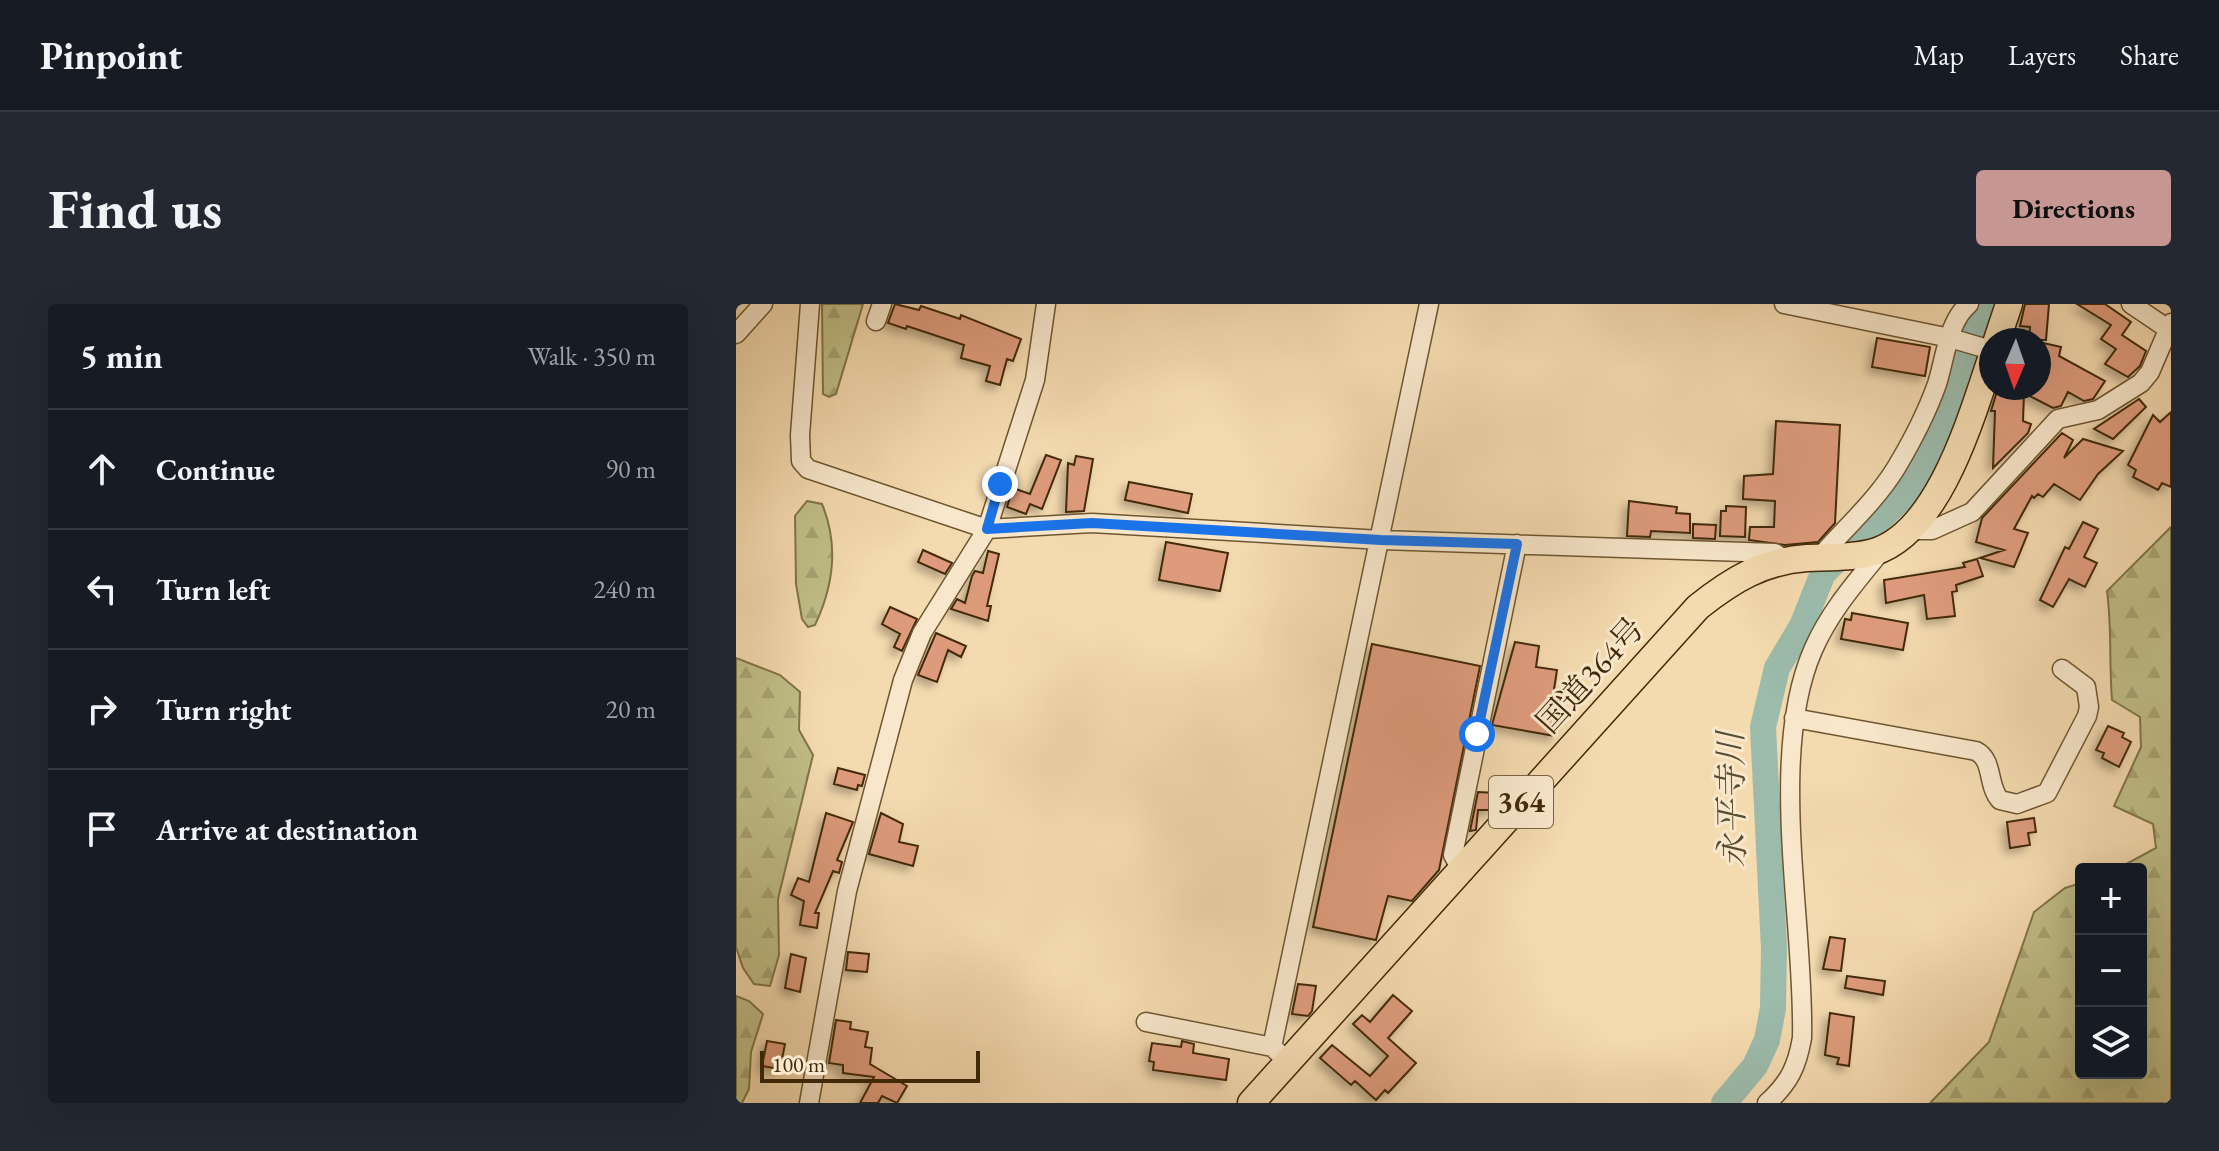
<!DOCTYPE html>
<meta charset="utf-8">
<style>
body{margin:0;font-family:"EB Garamond","Noto Serif JP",serif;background:#242831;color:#f1f3f6}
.controls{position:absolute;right:24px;bottom:24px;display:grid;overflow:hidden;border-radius:8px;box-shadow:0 8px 32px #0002}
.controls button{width:72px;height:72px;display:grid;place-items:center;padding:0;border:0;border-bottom:2px solid #363941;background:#171b24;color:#f1f3f6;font:40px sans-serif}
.compass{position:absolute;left:1243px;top:24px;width:72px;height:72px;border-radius:50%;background:#171b24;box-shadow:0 8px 32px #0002;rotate:182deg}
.scale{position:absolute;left:24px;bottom:20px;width:220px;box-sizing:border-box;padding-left:8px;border:4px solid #422a09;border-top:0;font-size:22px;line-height:28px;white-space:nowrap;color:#422a09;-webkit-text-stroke:6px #f8e7cb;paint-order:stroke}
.stop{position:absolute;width:24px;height:24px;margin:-18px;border:6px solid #1a73e8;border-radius:50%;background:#fff}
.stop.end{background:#1a73e8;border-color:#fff;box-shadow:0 2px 8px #0008}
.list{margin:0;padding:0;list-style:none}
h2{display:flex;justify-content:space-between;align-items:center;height:104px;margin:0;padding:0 32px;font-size:34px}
h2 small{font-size:26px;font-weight:400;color:#9ea1a6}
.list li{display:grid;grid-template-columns:52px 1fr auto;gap:24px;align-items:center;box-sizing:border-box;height:120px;padding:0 32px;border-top:2px solid #363941}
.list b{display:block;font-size:30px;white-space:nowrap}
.list em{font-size:26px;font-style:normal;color:#9ea1a6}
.icon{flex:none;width:44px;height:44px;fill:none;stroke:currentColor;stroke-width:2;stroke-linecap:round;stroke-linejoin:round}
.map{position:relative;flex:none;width:1435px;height:799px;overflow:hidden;border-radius:8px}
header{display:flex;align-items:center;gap:48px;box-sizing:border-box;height:112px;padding:0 40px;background:#171b24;border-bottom:2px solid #363941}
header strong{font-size:38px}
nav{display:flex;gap:44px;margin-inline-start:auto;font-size:28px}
.intro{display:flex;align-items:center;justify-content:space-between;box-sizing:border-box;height:192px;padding:0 48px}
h1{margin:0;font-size:56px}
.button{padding:20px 36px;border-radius:8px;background:#c59692;color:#111;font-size:28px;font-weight:700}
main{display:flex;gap:48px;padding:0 48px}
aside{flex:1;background:#171b24;border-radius:8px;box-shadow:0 8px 32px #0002}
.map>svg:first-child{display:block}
.forest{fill:url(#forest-firs);stroke:#817448;stroke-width:2}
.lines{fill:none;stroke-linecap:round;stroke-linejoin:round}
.river{stroke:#9cbbab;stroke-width:26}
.building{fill:#dd9b7b;stroke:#422a09;stroke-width:2;filter:url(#shadow)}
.minor-casing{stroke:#6e5632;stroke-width:21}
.highway-casing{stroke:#422a09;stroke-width:29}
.minor{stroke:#f8e7cb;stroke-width:18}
.highway{stroke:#f4daaf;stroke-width:26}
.route{stroke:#1a73e8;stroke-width:10}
.labels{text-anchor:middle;stroke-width:6;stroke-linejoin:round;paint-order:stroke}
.shield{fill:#f8e7cb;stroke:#796343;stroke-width:2}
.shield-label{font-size:30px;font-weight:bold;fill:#422a09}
.street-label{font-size:32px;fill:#422a09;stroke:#f8e7cb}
.water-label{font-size:34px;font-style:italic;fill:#584e32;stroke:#f8e7cb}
</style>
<header>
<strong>Pinpoint</strong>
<nav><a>Map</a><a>Layers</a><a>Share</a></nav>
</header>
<div class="intro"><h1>Find us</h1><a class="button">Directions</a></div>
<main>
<aside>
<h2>5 min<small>Walk · 350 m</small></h2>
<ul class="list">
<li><svg class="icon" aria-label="ahead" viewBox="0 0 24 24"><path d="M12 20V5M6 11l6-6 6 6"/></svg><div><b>Continue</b></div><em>90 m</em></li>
<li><svg class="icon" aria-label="left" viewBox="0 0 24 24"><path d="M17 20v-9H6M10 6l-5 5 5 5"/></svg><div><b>Turn left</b></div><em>240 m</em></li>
<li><svg class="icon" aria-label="right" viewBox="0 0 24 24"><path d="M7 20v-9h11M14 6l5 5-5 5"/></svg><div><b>Turn right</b></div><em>20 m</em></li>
<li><svg class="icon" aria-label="arrive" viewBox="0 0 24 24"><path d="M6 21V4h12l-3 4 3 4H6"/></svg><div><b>Arrive at destination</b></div></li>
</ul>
</aside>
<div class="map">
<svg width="1435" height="799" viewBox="0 0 1435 799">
<defs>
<pattern id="forest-firs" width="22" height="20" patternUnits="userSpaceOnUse" patternTransform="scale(2)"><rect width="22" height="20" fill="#c0be87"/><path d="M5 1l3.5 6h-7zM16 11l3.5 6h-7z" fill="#a6a373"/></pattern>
<filter id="shadow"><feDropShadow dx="-5" dy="5" stdDeviation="4" flood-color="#0004"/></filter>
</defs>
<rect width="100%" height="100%" fill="#f4daaf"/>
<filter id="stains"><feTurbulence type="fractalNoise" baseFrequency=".0025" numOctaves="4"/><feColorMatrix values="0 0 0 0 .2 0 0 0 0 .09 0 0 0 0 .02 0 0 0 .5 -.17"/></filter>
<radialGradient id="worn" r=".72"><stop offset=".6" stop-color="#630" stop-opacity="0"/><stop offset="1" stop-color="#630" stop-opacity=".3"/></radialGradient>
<path class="forest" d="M86,0H127L100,90L93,93L87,90Z
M71,197L86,200C103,241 98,281 79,321L72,323L66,315L60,280L59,212Z
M1435,223V799H1194L1253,738L1298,608L1329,584L1345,579V769H1405V565H1381L1420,544L1417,520L1378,502L1405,443L1404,413L1376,396C1373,359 1376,324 1371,287Z
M0,354L44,371L64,388L63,426L77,451L42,595L43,651L34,682L18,680L7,664L0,643Z
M0,692L13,697L27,710L15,748L13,785L6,799H0Z"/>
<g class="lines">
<path class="river" d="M988,799L1019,762L1031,736L1037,704L1038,644L1027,423L1041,364L1066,322L1087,269L1170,190L1197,143L1244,0"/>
</g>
<path class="building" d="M159,0L183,6L185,2L224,15L225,11L285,35L277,57L271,55L264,81L250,77L254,62L225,54L228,41L171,22L170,25L152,19Z
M1289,0H1313L1310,36H1293L1294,23L1284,22Z
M1341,0H1369L1395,18L1386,31L1410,47L1404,62L1392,73L1369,60L1380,45L1365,35L1375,21Z
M1141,34L1194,43L1189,72L1136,63Z
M1303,38L1325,43L1323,52L1369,77L1357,95L1348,97L1332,88L1325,102L1317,104L1288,89L1287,117L1295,120L1292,129L1257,164L1259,107H1255L1262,84H1303Z
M1403,95L1410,103L1377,135L1358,125Z
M1435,108V183L1426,179L1422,186L1397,173L1400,166L1392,161L1417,111L1424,118Z
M1040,117L1104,121L1099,219L1082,238L1049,241L1013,236L1014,223H1038L1039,197L1007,195L1008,172L1037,170Z
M1326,129L1337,136L1328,154L1347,135L1387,147L1362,170L1344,196L1318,180L1307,193L1302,190L1298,194L1296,192L1278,225L1292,229L1278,263L1244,254L1268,246L1240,238L1246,214Z
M310,151L325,156L306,205L294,200L290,210L271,203L277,184L294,190Z
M340,152L357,155L348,207L330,208L332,159L338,161Z
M393,178L456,190L452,209L389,196Z
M893,197L941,203L940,209L954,210V229L915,227L914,233L891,232Z
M990,202L1010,203L1009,233L984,232L985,207H990Z
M1347,218L1362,225L1348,253L1361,259L1349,283L1333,275L1317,303L1304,296L1329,243L1333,245Z
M957,220L980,221L979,235L957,234Z
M430,238L492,249L484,287L423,276Z
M187,246L216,259L209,270L182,258Z
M252,247L263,250L251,302H255L252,317L215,305L221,295L229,299L236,272L239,267L247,269Z
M1241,255L1247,272L1220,281L1221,287L1216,288L1219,312L1191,315L1188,291L1150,299L1148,276L1229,263L1227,259Z
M154,303L181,315L166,347L158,343L164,330L146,320Z
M1116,309L1172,319L1167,346L1105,335L1109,315L1115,316Z
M200,329L230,342L225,353L212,346L201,378L182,371Z
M779,338L803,342L800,363L821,366L817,392L825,394L819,432L756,421Z
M636,340L744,362L703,566L676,597L652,592L640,636L577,623Z
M1372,422L1388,429L1386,433L1395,438L1383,463L1366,454L1368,449L1360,446Z
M102,464L129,471L126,482L122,481L121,486L98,480Z
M742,488L760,489L758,506H742L740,526L734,527Z
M90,509L117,518L101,556L106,558L103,569L97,567L79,609H83L81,624L64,621L68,597L55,591L62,574L73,578Z
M145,509L167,520L163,538L182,542L177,562L133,550Z
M1298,514L1300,528L1292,529L1294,541L1274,544L1271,518Z
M1094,633L1109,635L1105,667L1087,665Z
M112,648L133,650L131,668L110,666Z
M55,650L70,654L64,688L49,684Z
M1111,672L1149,677L1147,691L1109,684Z
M562,680L580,682L576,707L572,712L556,710Z
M657,691L676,707L652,734L680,759L652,789L649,786L640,796L619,777L615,781L584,754L596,741L634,772L652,752L617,720L626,711L634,718Z
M1094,709L1118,713L1113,762L1101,760L1103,754L1089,751Z
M100,716L115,718L114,725L132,728L129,743L136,744L134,760L171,782L161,799L146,792L142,799H124L138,773L107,769V761L93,759Z
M31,737L49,740L44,765L26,762Z
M446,737L458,740L457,749L493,755L490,776L417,766L418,758L413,757L416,739L445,743Z"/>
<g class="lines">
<defs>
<path id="minor" d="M74,0L64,131L65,157L72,165L251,225L356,219L645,236L1039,249L1050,256
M1048,0L1214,34L1255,46
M1395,0L1432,25
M140,17L146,0
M0,30L27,0
M1176,226H1196L1236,208L1322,115L1362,106L1405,79L1414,68L1435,19
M1083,254C1109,224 1139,198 1160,164C1175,139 1191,108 1201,80C1209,55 1212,17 1233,0
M1058,414L1240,447C1258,456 1251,482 1264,496L1281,500L1311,489L1351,412L1353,403L1350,383L1326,365
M725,565L717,551L781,240
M410,718L536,743
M553,758L536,743L693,0
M73,799L111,587L167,376L186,329L251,225L299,76L310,0
M1031,799C1053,779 1061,763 1066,734C1069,619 1031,451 1077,346C1094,307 1120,278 1146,246"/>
<path id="highway" d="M1261,36L1273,0
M515,799L962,303C996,276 1027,257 1071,254C1093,253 1117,254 1138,248C1203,228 1235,114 1255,55"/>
</defs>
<use href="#minor" class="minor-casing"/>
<use href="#highway" class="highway-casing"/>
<use href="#minor" class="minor"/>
<use href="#highway" class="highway"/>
</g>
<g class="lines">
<path class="route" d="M264,180L251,225L356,219L645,236L781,240L741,430"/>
</g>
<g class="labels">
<rect class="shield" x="753" y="472" width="64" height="52" rx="6"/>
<g class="shield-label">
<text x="785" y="508">364</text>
</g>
<g class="street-label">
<text transform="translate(854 371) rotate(-48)" y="11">国道364号</text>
</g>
<g class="water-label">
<text transform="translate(995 496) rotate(-91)" y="12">永平寺川</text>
</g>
</g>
<rect width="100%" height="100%" filter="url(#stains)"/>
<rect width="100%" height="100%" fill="url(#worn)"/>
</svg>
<div class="controls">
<button>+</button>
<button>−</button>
<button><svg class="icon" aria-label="layers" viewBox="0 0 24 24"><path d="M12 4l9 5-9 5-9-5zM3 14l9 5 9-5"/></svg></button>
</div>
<svg class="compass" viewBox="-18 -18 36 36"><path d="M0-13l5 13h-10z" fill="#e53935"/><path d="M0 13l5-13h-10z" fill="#9ea1a6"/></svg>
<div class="scale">100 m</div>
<div class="stop" style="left:741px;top:430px"></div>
<div class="stop end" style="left:264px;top:180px"></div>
</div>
</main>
